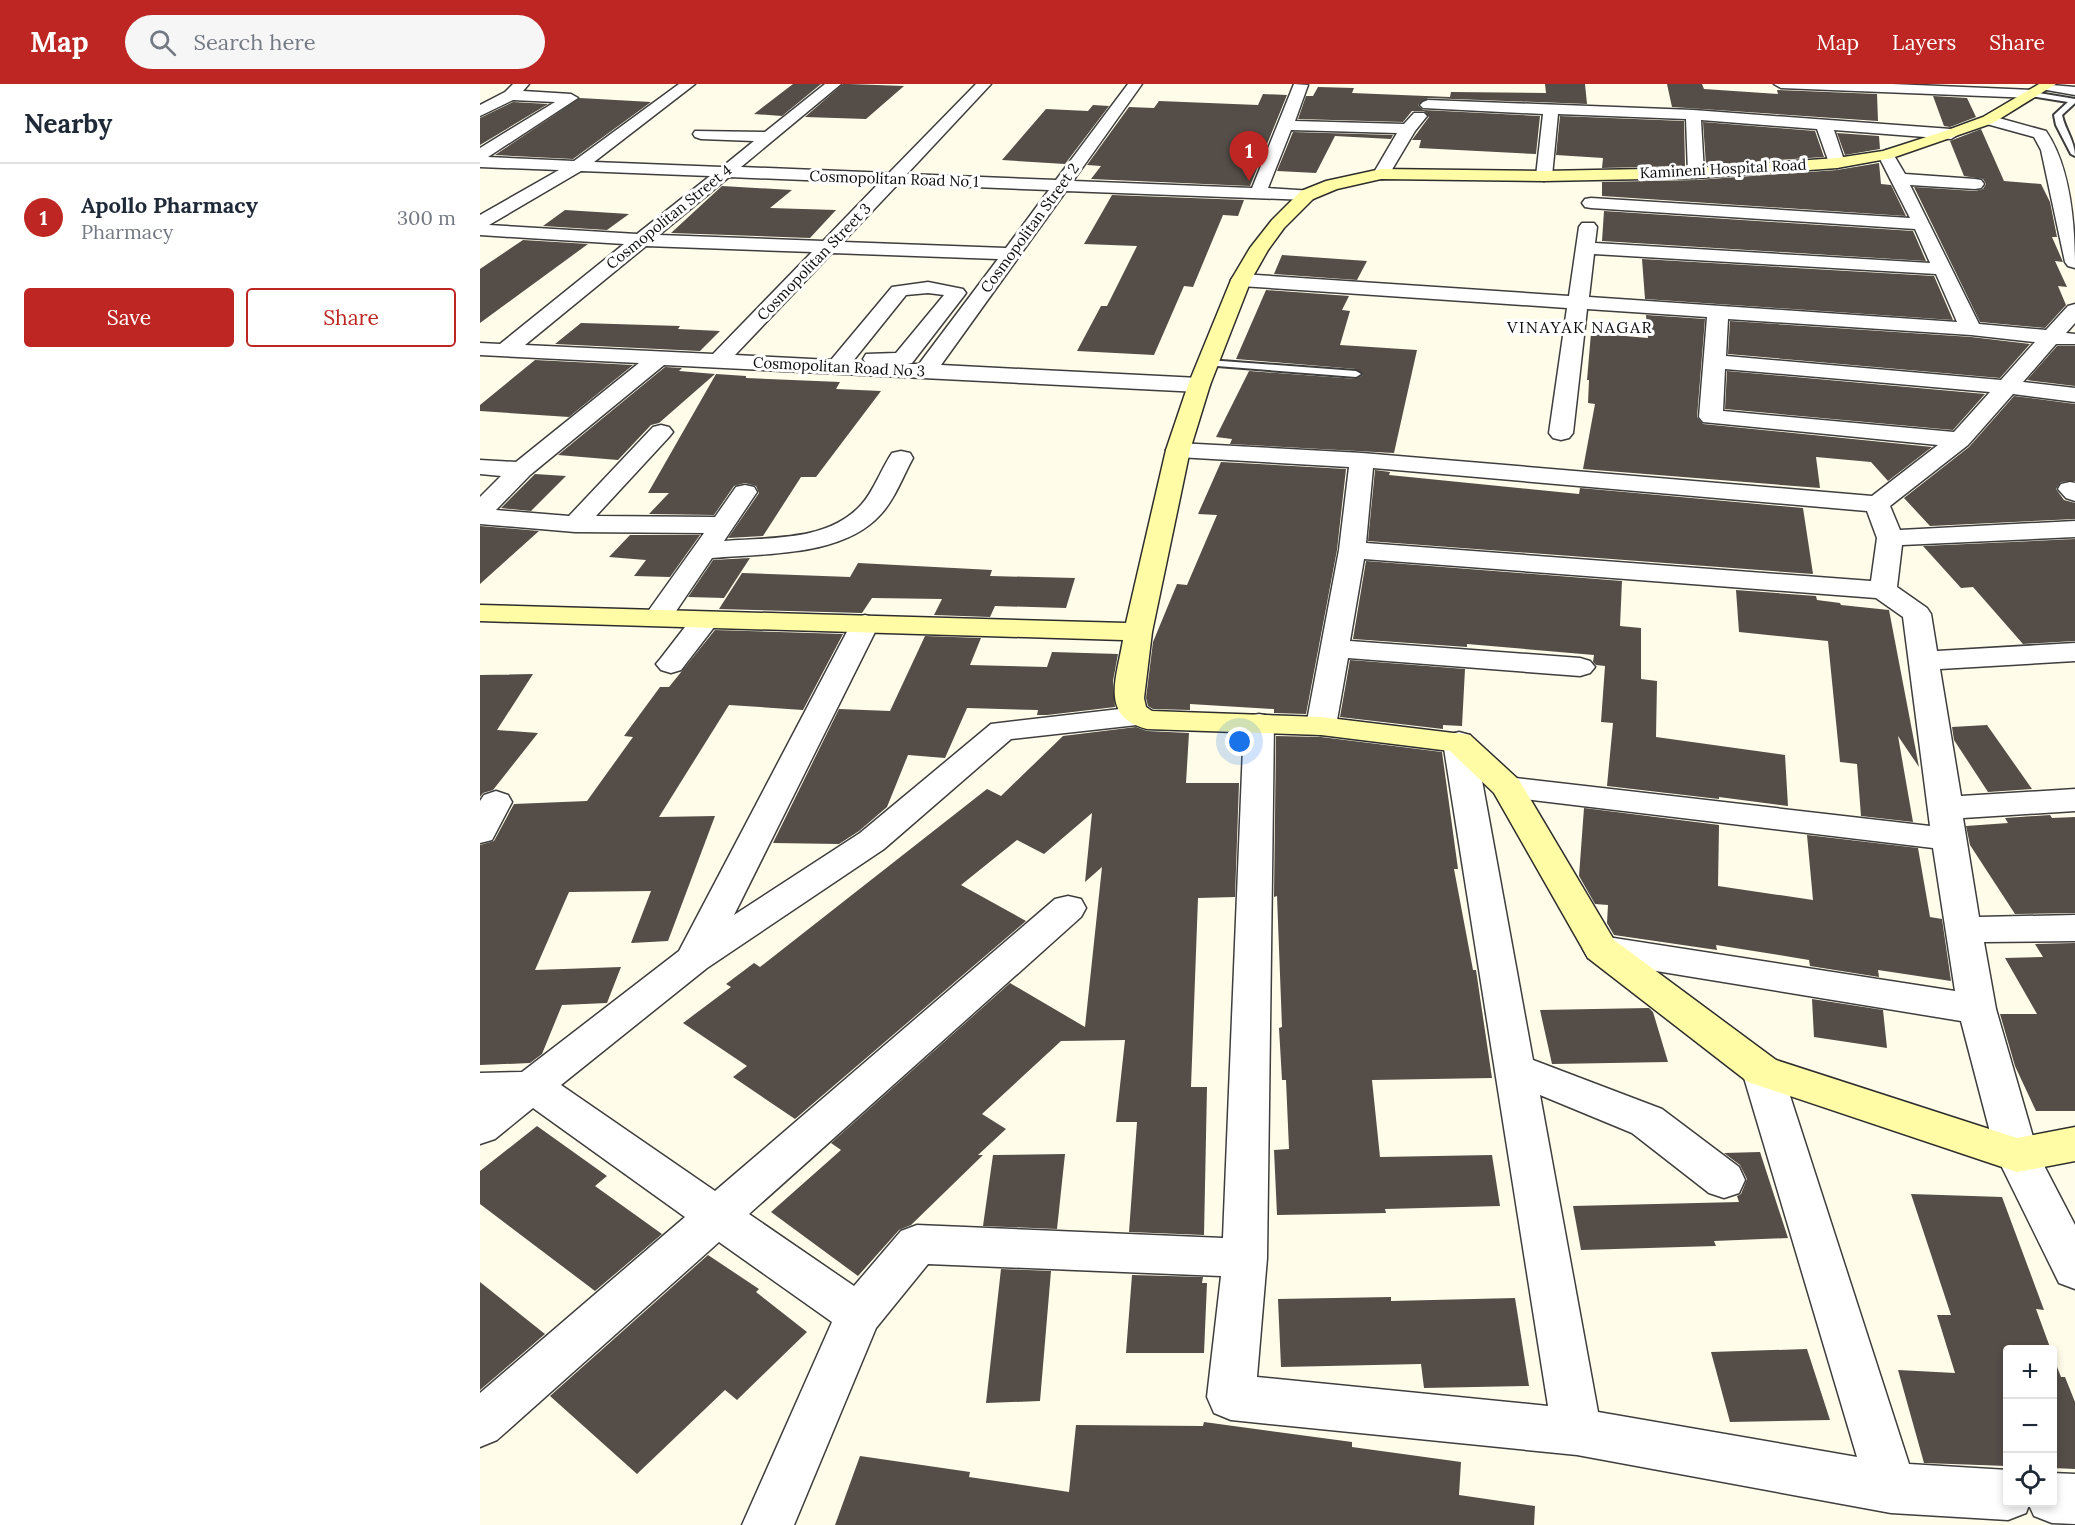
<!DOCTYPE html>
<meta charset="utf-8">
<style>
body{margin:0;font-family:Lora,serif;background:#f6f6f7;color:#1f2937}
.controls{position:absolute;right:18px;bottom:18px;display:grid;overflow:hidden;border-radius:6px;box-shadow:0 3px 9px #0003}
.controls button{width:54px;height:54px;display:grid;place-items:center;padding:0;border:0;border-bottom:2px solid #e0e1e3;background:#fff;color:#1f2937;font:30px sans-serif}
.you{position:absolute;left:760px;top:658px;width:21px;height:21px;margin:-15px;border:4px solid #fff;border-radius:50%;background:#1a73e8;box-shadow:0 0 0 9px #1a73e833}
.badge{display:grid;place-items:center;width:39px;height:39px;border-radius:50%;background:#bd2622;color:#fff;font-size:20px;font-weight:700}
.pin{position:absolute;translate:-50% -50px;filter:drop-shadow(0 2px 3px #0008)}
.pin::after{content:'';position:absolute;top:32px;width:21px;height:18px;background:inherit;clip-path:polygon(0 0,100% 0,50% 100%)}
.list{margin:0;padding:0;list-style:none}
h2{display:flex;justify-content:space-between;align-items:center;height:78px;margin:0;padding:0 24px;font-size:26px}
h2 small{font-size:20px;font-weight:400;color:#747a83}
.list li{display:grid;grid-template-columns:39px 1fr auto;gap:18px;align-items:center;box-sizing:border-box;height:108px;padding:0 24px;border-top:2px solid #e0e1e3}
.list b{display:block;font-size:22px;white-space:nowrap}
.list p{margin:0;font-size:20px;white-space:nowrap;color:#747a83}
.list em{font-size:20px;font-style:normal;color:#747a83}
.actions{display:flex;gap:12px;padding:18px 24px}
.actions a{flex:1;padding:14px 0;border:2px solid #bd2622;border-radius:6px;text-align:center;font-size:21px;color:#bd2622}
.actions .main{background:#bd2622;color:#fff}
.icon{flex:none;width:33px;height:33px;fill:none;stroke:currentColor;stroke-width:2;stroke-linecap:round;stroke-linejoin:round}
.map{position:relative;flex:none;width:1595px;height:1441px;overflow:hidden}
header{display:flex;align-items:center;gap:36px;box-sizing:border-box;height:84px;padding:0 30px;background:#bd2622;color:#fff}
header strong{font-size:28px}
nav{display:flex;gap:33px;margin-inline-start:auto;font-size:21px}
.search{width:420px;height:54px;background:#f6f6f7;display:flex;align-items:center;gap:15px;box-sizing:border-box;padding:0 21px;border-radius:33px;color:#747a83;font-size:22px}
main{display:flex}
aside{flex:1;background:#fff}
.map>svg:first-child{display:block}
.building{fill:#544d48}
.lines{fill:none;stroke-linecap:round;stroke-linejoin:round}
.lane-casing{stroke:#3e3e3e;stroke-width:4}
.street-casing{stroke:#3e3e3e;stroke-width:3}
.secondary-casing{stroke:#2d2d2d;stroke-width:3}
.lane{fill:#fff;fill-rule:evenodd}
.street{fill:#fff;fill-rule:evenodd}
.secondary{fill:#fffca5;fill-rule:evenodd}
.labels{text-anchor:middle;stroke-width:6;stroke-linejoin:round;paint-order:stroke}
.far-street-label{font-size:15px;fill:#0b0b0b;stroke:#fff}
.far-neighbourhood-label{font-size:16px;letter-spacing:1.5px;fill:#0b0b0b;stroke:#fff}
</style>
<header>
<strong>Map</strong>
<div class="search"><svg class="icon" aria-label="search" viewBox="0 0 24 24"><circle cx="10" cy="10" r="6"/><path d="M15 15l6 6"/></svg>Search here</div>
<nav><a>Map</a><a>Layers</a><a>Share</a></nav>
</header>
<main>
<aside>
<h2>Nearby<small></small></h2>
<ul class="list">
<li><span class="badge">1</span><div><b>Apollo Pharmacy</b><p>Pharmacy</p></div><em>300 m</em></li>
</ul>
<div class="actions"><a class="main">Save</a><a>Share</a></div>
</aside>
<div class="map">
<svg width="1595" height="1441" viewBox="0 0 1595 1441">
<rect width="100%" height="100%" fill="#fffcea"/>
<path class="building" d="M313,0H341L302,32L274,30Z
M363,0H369L424,2L386,35L325,33Z
M1065,0H1105L1107,20L948,14L938,21L943,26L1060,32L1056,70L939,64L941,56H932L949,33L944,27H932L923,38L818,35L826,12H833L838,3L874,4L872,9L970,13L971,8L1066,9Z
M1187,0H1222L1224,5L1298,10L1297,6L1397,10L1398,37L1192,23Z
M783,10L807,11L770,102L611,95L621,82L607,81L649,23L674,24L679,17L778,21Z
M1453,12L1487,14L1496,33L1470,43L1464,42Z
M100,14L171,18L93,75L15,71Z
M33,18L68,20L0,61V34Z
M613,21L629,22L585,80L522,76L566,25L608,27Z
M1080,32L1204,37L1205,82L1122,84L1123,74L1076,71Z
M1223,38L1335,47L1344,73L1226,81Z
M1501,45L1524,97L1561,100L1570,118L1577,153H1572L1583,178L1575,177L1587,203L1578,202L1586,221L1565,244L1500,238L1434,103L1495,107L1503,105L1506,100L1503,95L1484,92L1470,57Z
M813,48L913,51L911,55L855,52L836,89L797,87Z
M1357,49L1399,52L1400,65L1365,71Z
M1399,79L1401,100L1411,101L1426,132L1122,112V98L1216,96L1357,86Z
M242,102L312,106L290,124L356,126L330,154L191,149Z
M632,111L764,116L758,132L743,131L713,203L704,202L674,271L597,267L621,222H627L657,162L604,160Z
M85,126L149,130L127,146L63,142Z
M1124,127L1433,147L1446,177L1122,157Z
M43,156L108,160L0,239V185Z
M802,171L887,177L877,196L794,190Z
M1162,175L1454,192L1473,236L1165,215Z
M786,206L869,212L862,226L870,227L860,261L937,266L914,369L750,360L752,355L736,353L769,287L876,295L883,291L876,285L756,275Z
M1166,231L1225,235L1217,333L1223,340L1452,363L1408,397L1391,378L1336,373L1340,404L1103,385L1115,320L1108,319L1109,296H1107L1111,249L1168,254Z
M1250,237L1491,253L1550,260L1520,294L1248,270Z
M101,239L200,242L198,245L240,247L220,267L75,260Z
M1577,262H1595V302L1547,296Z
M55,276L153,281L89,333L0,327V321Z
M185,283L202,284L199,287L235,290L179,339L171,341L138,376L78,371Z
M1247,287L1505,310L1473,346L1245,325Z
M236,290L266,292V294L360,298L356,305L401,307L336,393H321L283,452L248,454L279,409L276,402L265,399L254,402L234,431L169,430L189,409H168Z
M1534,312L1595,320V397L1581,398L1576,405L1584,416L1595,419V435L1450,442L1424,414L1489,363Z
M741,378L866,385L857,466L826,630L794,629V625L710,620V626L673,625L668,622L666,614L673,558L697,500L707,501L737,431L718,430Z
M895,386L910,388L909,391L1099,410L1100,404L1323,424L1333,490L888,457Z
M55,390L86,392L51,427L21,424Z
M0,442L59,447L0,500Z
M150,451H220L190,493L154,492L166,476L129,473Z
M1595,455V557L1543,560L1493,503L1481,504L1443,462Z
M270,474L244,514L208,513L233,476Z
M886,477L1142,497L1140,542L1161,544V595L1177,597L1176,653L1305,671L1308,722L1239,713V715L1127,702L1133,639L1121,638L1125,582L1116,581L1113,578L1114,571L987,560V563L873,555Z
M378,479L512,486L510,492L595,494L586,524L515,522L510,533L454,531L462,515L392,514L382,529L239,525L262,489L370,493Z
M1256,506L1336,512L1337,516L1360,519L1361,521L1409,526L1439,683L1418,652L1433,738L1381,732L1377,680L1360,678L1348,557L1259,548Z
M235,546L363,550L323,626L249,621L179,733L235,732L188,857L151,859L171,807L89,808L55,886L141,883L127,919L82,921L62,970L50,979L0,981V761L14,757L34,720L107,717L153,653L144,652L180,603H189Z
M445,552L501,554L490,581L567,583L572,568L638,570L633,597L635,623L567,631H557L558,626L487,624L465,674L428,671L407,723L379,747L359,760L293,759L359,625L410,627Z
M870,576L985,585L982,642L963,641V645L860,633Z
M53,590L17,646L58,649L13,706L3,709L0,713V591Z
M1507,641L1552,705L1508,708L1474,656L1472,643Z
M656,643L667,647L709,649L706,699H759L755,813L718,814L711,1003H727L724,1151L649,1148L657,1038H636L645,956L581,957L502,1030L526,1045L498,1071H503L431,1141L419,1146L378,1192L291,1128L361,1066L351,1059L530,899L605,943L622,783L605,798L612,729L564,770L537,756L481,801L546,837L315,1035L253,993L267,982L203,939L251,903L246,900L274,879L280,883L507,705L521,712L583,652Z
M796,652L841,653L962,668L978,785H974L993,886H996L1012,994L892,996L900,1073L1012,1071L1020,1122L905,1125L906,1129L797,1131L794,1066L809,1065L806,996H802L799,944L802,943L797,812L794,813Z
M1104,724L1239,741L1238,802L1333,816L1327,751L1438,764L1450,833L1462,835L1471,897L1398,886L1399,893L1330,882L1329,876L1299,871L1236,861L1237,866L1134,851L1127,839L1128,821L1115,820L1099,792Z
M1570,731L1572,734L1595,733V829L1535,830L1490,761L1486,742L1528,739L1525,734Z
M1595,859V1027H1556L1535,982L1520,930H1557L1525,874L1563,873L1555,860Z
M1332,915L1403,926L1407,964L1334,953Z
M1169,924L1173,928L1188,978L1072,980L1060,926Z
M57,1042L127,1092L115,1102L182,1150L115,1207L0,1120V1087Z
M1280,1068L1308,1154L1234,1157L1236,1162L1101,1166L1093,1122L1259,1118L1257,1112L1261,1110L1267,1095L1260,1081L1244,1069Z
M585,1070L577,1145L503,1142L513,1071Z
M1431,1110L1522,1113L1564,1226L1556,1225L1571,1266H1527V1382L1444,1379L1418,1286L1475,1289L1457,1231H1471Z
M228,1171L279,1205L276,1208L327,1248L257,1316L245,1306L157,1390L70,1312Z
M521,1185L571,1187L560,1317L506,1319Z
M652,1191L723,1193L722,1199H727L724,1269H646Z
M0,1198L65,1250L0,1306Z
M911,1213V1217L1035,1214L1049,1302L944,1304L941,1280L801,1283L798,1215Z
M1327,1265L1350,1336L1250,1338L1231,1268Z
M1572,1270L1581,1293H1585L1595,1318V1385L1572,1384Z
M724,1338L872,1358V1363L981,1378L979,1411L1055,1422L1054,1441H355L380,1372L490,1388L489,1393L589,1408L596,1341L723,1342Z"/>
<g class="lines">
<defs>
<path id="lane" d="M1553,8L1595,15V19L1582,31C1585,46 1595,57 1595,72L1591,70L1576,41L1574,31L1588,18L1550,12Z
M728,276L876,287L881,290L876,293L724,281V277Z"/>
<path id="street" d="M33,0H49L43,7L91,10L98,14L8,73L94,77L199,0H215L114,78L242,83L274,57L221,55L215,53L213,50L215,47L285,48L345,0H361L261,83L409,89L496,0H511L427,90L576,96L648,0H662L593,97L772,104L814,0L828,1L815,37L924,40L934,29H944L947,32L935,47L907,94L901,95L893,90L917,49L811,46L788,104L833,107L836,111L833,115L827,116L586,107L461,281L719,294L727,296L730,301L727,306L719,308L184,281L50,391L16,426L89,432L173,343L181,341L189,343L193,348L189,353L116,432L235,433L256,403L265,401L274,403L277,408L244,457C290,453 347,458 381,421C394,407 401,385 412,369L421,367L430,369L433,374C423,392 415,415 401,430C363,473 286,469 232,474L188,539L178,541L168,539L164,533L224,449L95,448L0,440V413L21,392L0,390V376L36,378L159,279L0,271V259L20,260L144,160L0,151V131L79,86L0,83V64L75,18L33,16L0,32V21L25,8ZM101,87L230,92L157,150L9,141ZM249,93L399,99L343,157L179,151ZM418,100L569,106L526,164L363,158ZM166,162L332,168L233,270L45,261ZM352,169L518,175L439,280H427L432,279L483,213L486,209L483,205L448,198L412,203L351,276L255,271ZM448,209L464,211L416,269L386,270L383,275L385,278L373,277L426,211Z
M1294,0H1412L1553,6L1560,10L1553,14L1301,4Z
M1560,0L1595,3V11L1561,5Z
M948,16L1213,26L1471,45L1479,50L1471,55L1354,46L1365,79L1357,84L1349,79L1337,45L1221,36L1224,89L1216,94L1208,89L1206,35L1078,30L1072,92L1064,97L1056,92L1063,30L943,24L940,21L943,18Z
M1508,31L1566,47C1591,84 1595,140 1595,184L1588,182L1585,178L1561,66L1554,53L1503,39L1500,36Z
M1406,66L1412,68L1425,90L1495,95L1501,96L1504,100L1501,104L1495,105L1430,101L1499,240L1566,246L1588,222L1595,220V239L1586,249L1595,250V260H1576L1543,298L1595,304V318L1533,310L1488,361L1410,422L1420,446L1595,437V453L1422,461L1417,503L1447,524L1451,530L1457,567L1595,559V577L1460,585L1481,712L1595,705V727L1483,734L1499,833L1595,831V857L1504,858L1516,925L1558,1070L1595,1141V1205L1579,1199L1516,1071L1481,937L1121,878L1108,874L1103,865L1108,856L1121,852L1475,907L1453,764L1027,713L1015,710L1011,703L1015,696L1027,693L1450,742L1423,533L1396,514L884,475L870,557L1100,574L1110,577L1115,583L1110,589L1100,592L868,574L856,642L852,649L841,651L830,649L826,642L859,466L869,383L698,373L690,371L686,366L690,361L698,359L882,369L1392,412L1458,361L1223,338L1219,333L1227,233L1107,225L1093,349L1089,354L1081,356L1073,354L1069,349L1087,224L761,202L754,200L751,196L754,192L761,190L1089,212L1099,143L1102,139H1114L1117,143L1115,159L1450,179L1435,145L1111,124L1105,123L1102,119L1105,115L1111,114L1430,134L1398,71ZM1114,170L1456,190L1477,238L1109,213ZM1248,235L1491,251L1555,258L1521,296L1246,272ZM1245,285L1510,308L1474,348L1243,327ZM893,384L1387,427L1397,454L1391,497L886,459Z
M1590,398L1595,399V417L1586,414L1578,405L1581,400Z
M225,528L235,530L239,536L235,542L201,586L191,589L181,586L176,580L181,574L215,530Z
M385,531L395,534L399,540L254,831L380,749L511,640L657,623L668,625L672,632L668,639L657,641L531,655L404,765L227,884L81,1001L235,1107L575,815L588,812L601,815L606,824L601,833L269,1130L374,1202L421,1147L437,1141L743,1154L764,639L768,632L779,630L790,632L794,639L787,1174L777,1293L1068,1322L963,658L968,651L979,648L990,651L995,658L1053,976L1182,1025L1259,1083L1265,1096L1259,1109L1244,1114L1229,1109L1152,1049L1060,1011L1118,1328L1377,1373L1262,987L1268,976L1282,972L1296,976L1302,987L1429,1380L1528,1386V1418H1572V1389L1595,1390V1440L1572,1439L1554,1432L1549,1421L1546,1429L1528,1436L1411,1429L1097,1371L751,1336L734,1329L727,1313L741,1192L448,1180L396,1244L314,1441H262L352,1238L239,1158L17,1356L0,1363V1309L205,1133L53,1024L15,1055L0,1060V989L42,988L199,867L371,540L375,534Z
M16,707L28,711L32,718L12,756L0,759V717L4,711Z"/>
<path id="secondary" d="M1559,0H1576L1513,39L1412,74L1357,84L1216,94L1064,97L901,95L857,105L833,115L804,144L788,166L771,196L730,301L710,366L672,548L664,614L666,623L672,627L841,633L990,651L1039,696L1134,856L1296,976L1537,1054L1595,1043V1077L1537,1088L1268,998L1108,874L1014,709L970,667L841,651L667,645C619,633 637,593 643,556L0,537V521L646,539L686,366L708,301L751,196L770,164L792,136L821,107L846,97L901,85L1064,87L1216,84L1357,74L1403,67L1465,47L1503,33Z"/>
</defs>
<use href="#lane" class="lane-casing"/>
<use href="#street" class="street-casing"/>
<use href="#secondary" class="secondary-casing"/>
<use href="#lane" class="lane"/>
<use href="#street" class="street"/>
<use href="#secondary" class="secondary"/>
</g>
<g class="labels">
<g class="far-street-label">
<text transform="translate(1243 85) rotate(-3)" y="5">Kamineni Hospital Road</text>
<text transform="translate(414 95) rotate(2)" y="5">Cosmopolitan Road No 1</text>
<text transform="translate(189 133) rotate(-39)" y="5">Cosmopolitan Street 4</text>
<text transform="translate(550 144) rotate(-54)" y="5">Cosmopolitan Street 2</text>
<text transform="translate(334 178) rotate(-46)" y="5">Cosmopolitan Street 3</text>
<text transform="translate(359 283) rotate(3)" y="5">Cosmopolitan Road No 3</text>
</g>
<g class="far-neighbourhood-label">
<text x="1100" y="249">VINAYAK NAGAR</text>
</g>
</g>
</svg>
<div class="controls">
<button>+</button>
<button>−</button>
<button><svg class="icon" aria-label="locate" viewBox="0 0 24 24"><circle cx="12" cy="12" r="6"/><path d="M12 2v4M12 18v4M2 12h4M18 12h4"/></svg></button>
</div>
<div class="you"></div>
<div class="pin badge" style="left:769px;top:97px">1</div>
</div>
</main>
